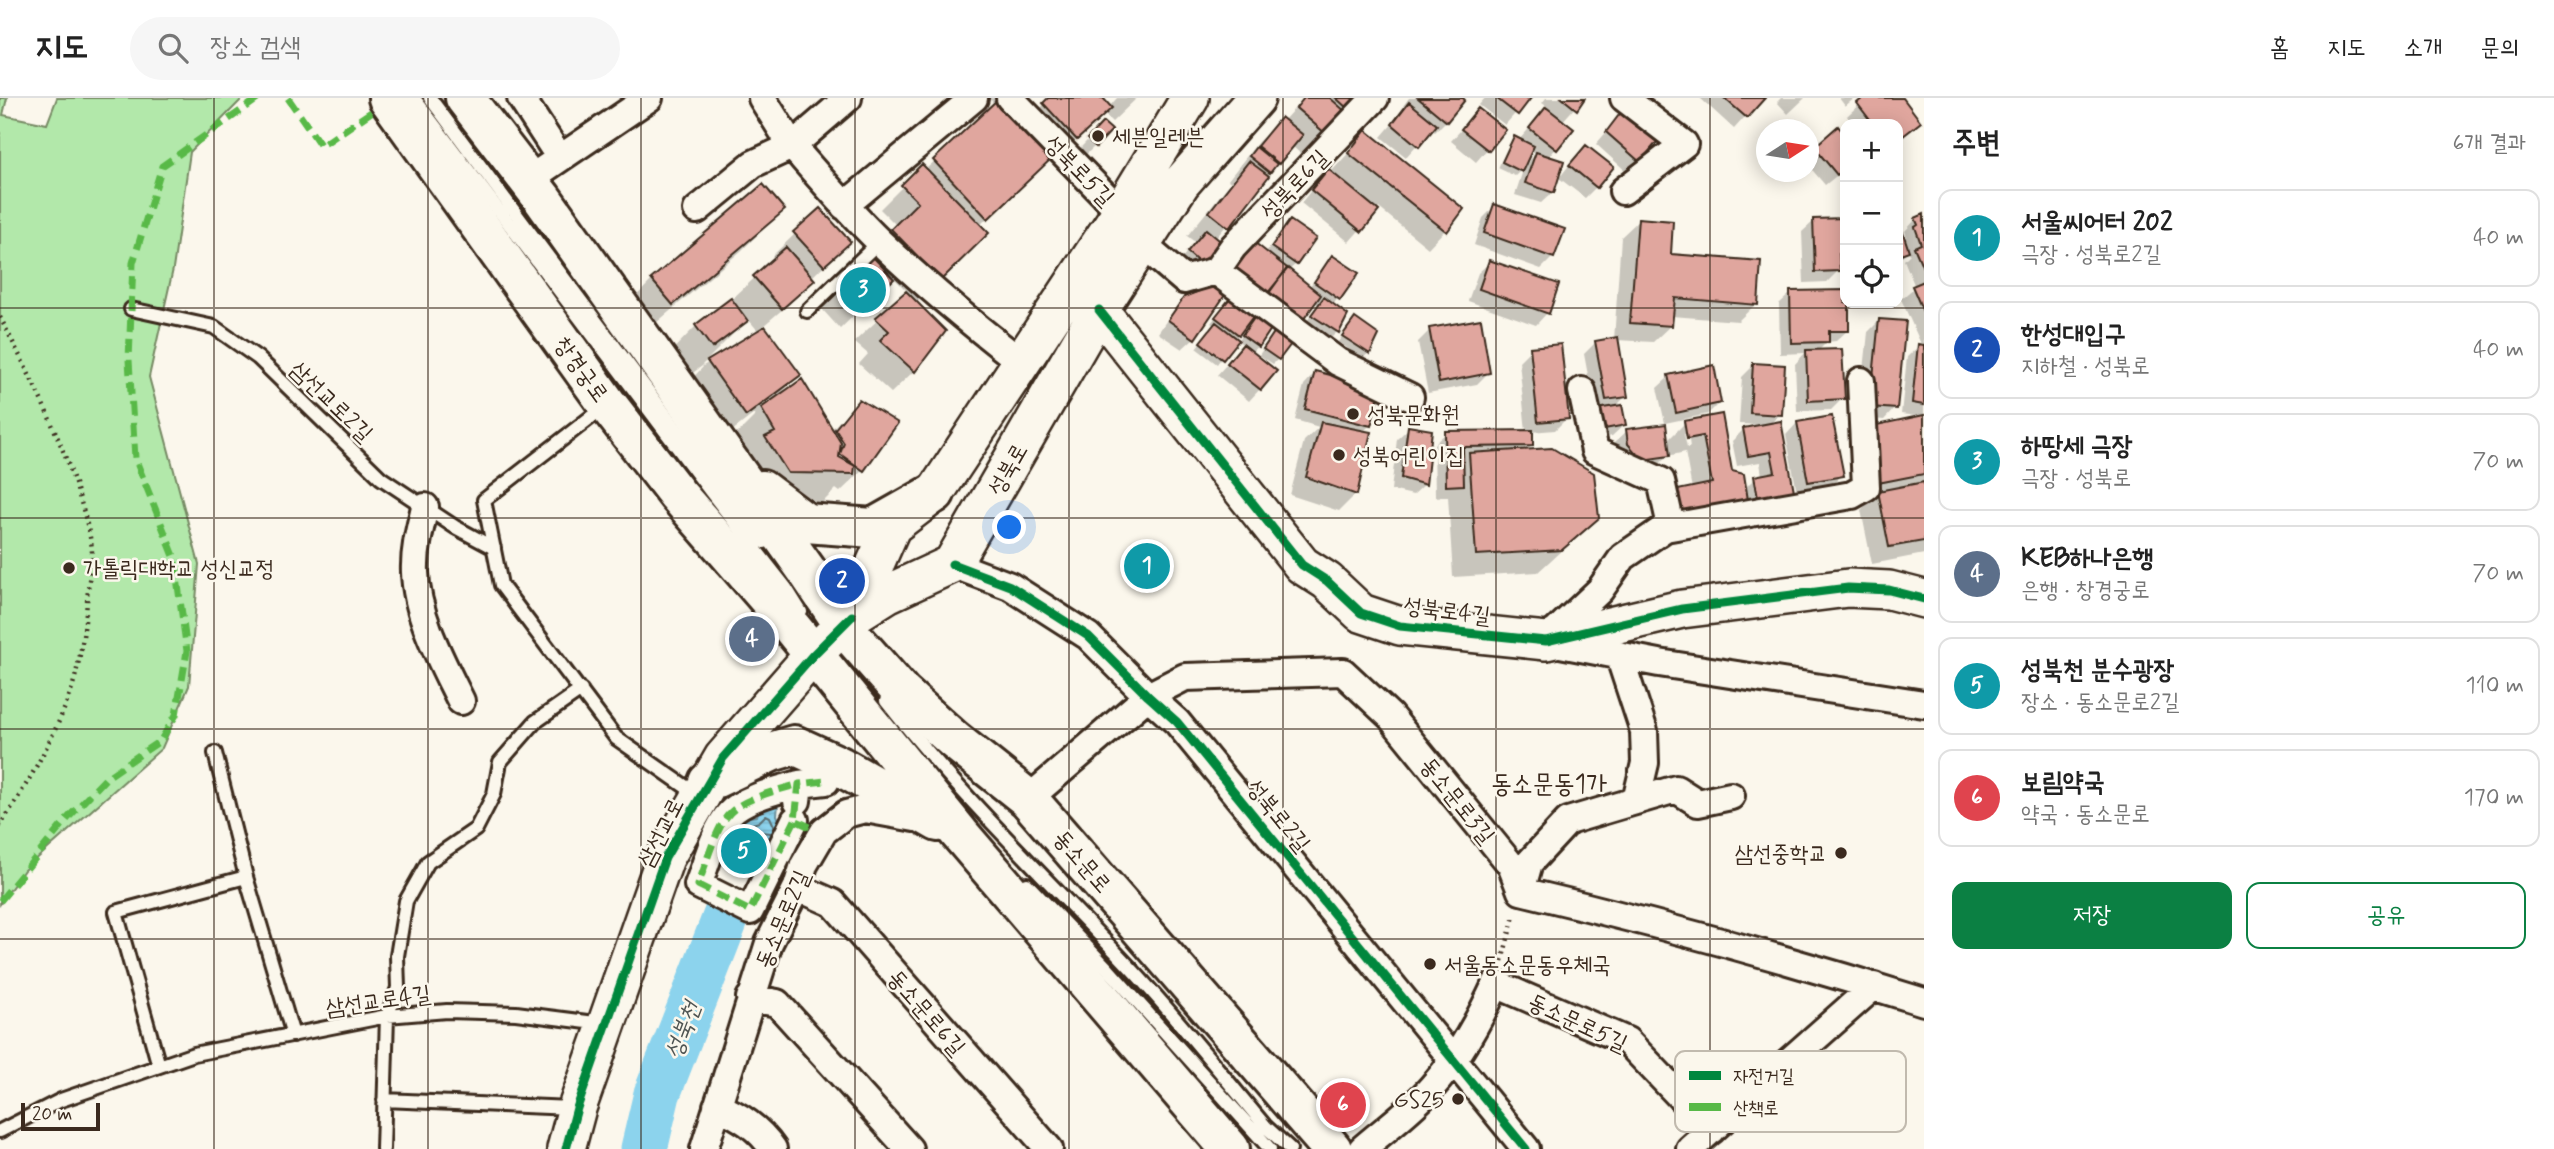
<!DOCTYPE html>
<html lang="ko">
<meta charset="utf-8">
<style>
body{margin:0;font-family:Mynerve,"Poor Story",sans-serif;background:#f6f6f6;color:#222}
.controls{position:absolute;right:21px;top:21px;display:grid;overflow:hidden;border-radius:14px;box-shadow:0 4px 18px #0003}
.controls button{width:63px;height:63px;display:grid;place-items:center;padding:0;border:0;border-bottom:2px solid #e0e0e0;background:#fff;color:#222;font:35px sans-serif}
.compass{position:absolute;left:1756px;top:21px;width:63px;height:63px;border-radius:50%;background:#fff;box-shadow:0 4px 18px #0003;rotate:78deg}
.scale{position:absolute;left:21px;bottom:18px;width:79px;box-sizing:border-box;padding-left:7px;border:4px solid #3b2a1e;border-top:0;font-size:19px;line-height:24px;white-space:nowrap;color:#3b2a1e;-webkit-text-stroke:5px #fbf7ec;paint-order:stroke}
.you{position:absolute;left:1010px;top:430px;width:24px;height:24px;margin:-18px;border:5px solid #fff;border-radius:50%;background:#1a73e8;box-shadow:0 0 0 10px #1a73e833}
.badge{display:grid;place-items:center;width:46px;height:46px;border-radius:50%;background:#0b8043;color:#fff;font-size:23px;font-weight:700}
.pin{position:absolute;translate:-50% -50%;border:4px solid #fff;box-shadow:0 2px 7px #0006}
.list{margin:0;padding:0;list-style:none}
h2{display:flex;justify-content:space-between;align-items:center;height:91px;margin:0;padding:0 28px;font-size:30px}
h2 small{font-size:23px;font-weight:400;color:#767676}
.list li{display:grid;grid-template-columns:46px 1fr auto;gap:21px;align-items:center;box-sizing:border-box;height:98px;margin:0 14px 14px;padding:0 14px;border:2px solid #e0e0e0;border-radius:14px}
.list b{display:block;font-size:26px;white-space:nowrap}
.list p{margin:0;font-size:23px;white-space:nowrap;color:#767676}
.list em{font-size:23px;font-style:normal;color:#767676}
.actions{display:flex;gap:14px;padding:21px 28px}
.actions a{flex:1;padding:16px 0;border:2px solid #0b8043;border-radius:14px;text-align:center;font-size:24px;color:#0b8043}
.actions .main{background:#0b8043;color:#fff}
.icon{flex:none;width:38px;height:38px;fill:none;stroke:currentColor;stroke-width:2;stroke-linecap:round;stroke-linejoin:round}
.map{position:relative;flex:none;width:1924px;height:1051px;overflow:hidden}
header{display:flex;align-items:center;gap:42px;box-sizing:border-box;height:98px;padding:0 35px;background:#fff;border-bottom:2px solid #e0e0e0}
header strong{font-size:33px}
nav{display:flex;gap:38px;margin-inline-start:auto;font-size:24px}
.search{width:490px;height:63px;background:#f6f6f6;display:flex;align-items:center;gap:18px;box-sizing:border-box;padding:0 24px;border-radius:38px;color:#767676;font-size:26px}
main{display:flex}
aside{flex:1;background:#fff}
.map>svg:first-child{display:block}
.green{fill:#b2e8aa;stroke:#768964;stroke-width:2}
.water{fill:url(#water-rules);stroke:#6c8f9a;stroke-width:2}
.shadow{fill:#0003;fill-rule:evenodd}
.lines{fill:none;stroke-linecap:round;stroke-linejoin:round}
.shore{stroke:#5b6e71;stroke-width:2}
.river{stroke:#8cd3ed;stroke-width:47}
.building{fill:#e0a69e;stroke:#3b2a1e;stroke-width:2}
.lane-casing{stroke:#3b2a1e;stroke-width:18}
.street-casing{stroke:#3b2a1e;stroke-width:32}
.secondary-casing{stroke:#3b2a1e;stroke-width:42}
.primary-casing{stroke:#3b2a1e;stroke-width:44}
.path{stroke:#3b2a1e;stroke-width:4.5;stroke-dasharray:2 5;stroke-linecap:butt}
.lane{stroke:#fbf7ec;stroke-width:12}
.street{stroke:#fbf7ec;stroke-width:26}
.secondary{stroke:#fbf7ec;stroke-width:37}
.primary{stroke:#fbf7ec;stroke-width:38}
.quiet{stroke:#58b947;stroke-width:7;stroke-dasharray:14 7;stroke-linecap:butt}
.cycleway-casing{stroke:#fbf7ec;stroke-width:13}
.cycleway{stroke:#00873e;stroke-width:9}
.grid{fill:none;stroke:#3b2a1e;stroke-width:2;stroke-opacity:0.55}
.poi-dot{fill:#3b2a1e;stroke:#fbf7ec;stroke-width:2.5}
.labels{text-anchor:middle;stroke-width:5;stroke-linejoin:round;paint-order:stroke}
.poi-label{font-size:23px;fill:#3b2a1e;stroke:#fbf7ec;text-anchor:start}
.street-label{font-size:23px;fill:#3b2a1e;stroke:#fbf7ec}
.water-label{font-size:24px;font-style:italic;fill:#4f5452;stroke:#fbf7ec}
.quarter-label{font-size:26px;fill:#3b2a1e;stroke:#fbf7ec}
.key{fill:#fbf7ec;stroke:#c1baae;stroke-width:2}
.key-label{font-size:19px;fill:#3b2a1e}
</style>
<header>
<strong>지도</strong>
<div class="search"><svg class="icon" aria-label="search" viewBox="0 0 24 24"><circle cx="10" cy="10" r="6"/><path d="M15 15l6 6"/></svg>장소 검색</div>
<nav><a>홈</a><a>지도</a><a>소개</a><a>문의</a></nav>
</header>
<main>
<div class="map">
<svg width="1924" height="1051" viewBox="0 0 1924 1051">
<defs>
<pattern id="water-rules" width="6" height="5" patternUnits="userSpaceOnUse" patternTransform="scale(1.75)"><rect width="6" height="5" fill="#8cd3ed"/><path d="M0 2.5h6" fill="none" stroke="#7ab5cb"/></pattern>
</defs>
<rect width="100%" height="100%" fill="#fbf7ec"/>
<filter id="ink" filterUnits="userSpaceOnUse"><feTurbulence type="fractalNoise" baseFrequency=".0143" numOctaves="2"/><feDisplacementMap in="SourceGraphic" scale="14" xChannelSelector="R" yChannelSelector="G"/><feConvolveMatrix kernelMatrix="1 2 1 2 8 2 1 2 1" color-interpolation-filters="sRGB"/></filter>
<g filter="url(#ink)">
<path class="green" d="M0,0H7L3,17L47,26L57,0H243L190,54L173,171L149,279L199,466L189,588L162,650L24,772L0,806Z"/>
<path class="water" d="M775,702L778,706L777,717L783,732L773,742L763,740L760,744L761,755L731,740L742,720L757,718L759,709Z"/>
<path class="shadow" d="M989,0H1028L1021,29L1051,0H1106L1103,3L1109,9L1117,0H1137L1112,24L1104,16L1053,64L1050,60L979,128L987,135L916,205L914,273L891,295L859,266L868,256L854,244L908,194L893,179L840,231L821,210L873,159L870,155L897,128L880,111L922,69L925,72L995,7Z
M1304,0H1355L1302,57L1292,48L1215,141L1191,178L1177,166L1195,144L1187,138L1231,84L1228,82L1258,44L1281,21L1283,23Z
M1409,0H1463L1446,23L1435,34L1431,31L1406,59L1381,39L1406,10L1403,8Z
M1485,0H1529L1505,27L1479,7Z
M1546,0H1583L1562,24L1571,32L1548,60L1553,94L1541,105L1515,97L1524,69L1515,78L1498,70L1509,46L1514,40L1519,42L1548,9L1542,5ZM1530,51L1536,56L1522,70Z
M1700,0H1762L1734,31Z
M1781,0H1805L1788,16L1777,4Z
M1839,0H1855L1845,8Z
M1866,0H1901L1919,24L1898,43V26H1853L1847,18Z
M1478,13L1503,33L1476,64L1451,43Z
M1622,16L1639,63L1628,75L1596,46Z
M1103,26L1095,48L1072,70L1066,65Z
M1838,31L1845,40V71L1825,87L1808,67V57Z
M1367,35L1445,132L1428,150L1379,110L1349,144L1301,105L1317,85L1330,75Z
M1575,60L1596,89L1585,100L1559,80Z
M1495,108L1553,159L1541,171L1474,147L1483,120Z
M783,112L741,153L630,247L611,224L652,182Z
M1924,118V319L1901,316L1907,259L1921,246L1901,201L1915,189L1904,162L1910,156L1908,152L1898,162V126L1903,142L1907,139L1905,133L1916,121Z
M1639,122L1669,157L1756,206L1738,223L1671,218V227L1653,244L1616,242L1626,298L1614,310L1624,327L1612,338L1588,343L1595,315L1584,256L1596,244L1614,242L1621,139Z
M1845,122V156L1838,163V173L1827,184L1804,185L1802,134L1814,123Z
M1290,124L1296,166L1288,173L1309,189L1333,159L1356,176L1332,208L1337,234L1332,239L1307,223L1319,207L1314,203L1301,220L1224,182L1254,146L1265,155Z
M795,136L848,144L811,180L813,182L790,205L763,228L799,277L780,296L831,332L859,303L863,372L840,394L836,391L804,423L714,359L755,318L754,316L723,340L686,287L703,269L702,268L664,297L649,276L696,228L732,201L775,161L772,158ZM748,221L759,234L703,268L702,267Z
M1490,164L1547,215L1536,227L1468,203L1478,175Z
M1845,194L1848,232L1836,243L1827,244L1817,254L1843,300L1831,312L1797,313L1795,266L1805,255L1780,256L1779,206L1791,195Z
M1185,200L1194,240L1182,251L1158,235L1173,213Z
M1226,206L1252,217L1217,266L1196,250L1214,227L1211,225Z
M1880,222L1895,310L1884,322L1859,320L1868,234Z
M1251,224L1258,248L1251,254L1260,291L1249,303L1217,277L1244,247L1238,243Z
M1350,228L1369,255L1363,260L1338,244Z
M1430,232L1489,274L1477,286L1428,295L1418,244Z
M1272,238L1278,261L1273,266L1259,257Z
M1531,251L1567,320L1555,332L1531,334L1532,348L1526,353L1597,420L1538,474L1453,479L1448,398L1435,399L1434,346L1446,335L1526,334L1519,263Z
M1754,267L1780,316L1769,327L1792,392L1781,404L1747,410L1692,391L1685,354L1668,358L1656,369L1617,358L1615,344L1627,333L1666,344L1685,325L1720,318L1731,375L1745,390L1755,380L1762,378L1760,364L1737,368L1732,343L1743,332L1761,327L1739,326L1742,279ZM1684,336H1688L1690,349L1687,350Z
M1315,275L1370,327L1363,334L1356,396L1339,413L1290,397L1304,343L1319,329L1295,322L1304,287Z
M1669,279L1719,305L1708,316L1665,325L1657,290Z
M1797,325L1842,377L1830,389L1797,394L1786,337Z
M1924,327V383L1920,386H1924V456L1872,466L1861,412L1874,399L1861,402L1850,348L1868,331Z
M1409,330L1425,386L1413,397L1391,392L1397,341Z"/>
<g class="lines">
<path class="shore" d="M772,735L760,734L751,742L741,735L745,728L759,724L766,717L770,719L775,730"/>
<path class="river" d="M644,1051L657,996L727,816"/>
</g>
<path class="building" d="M1048,0H1103L1112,10L1077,42L1043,5Z
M1304,0H1330L1346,14L1326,36L1296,10Z
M1336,0H1358L1348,11Z
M1418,0H1463L1465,2L1447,24Z
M1496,0H1531L1518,17Z
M1562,0H1585L1577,12Z
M1724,0H1765L1747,20Z
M1863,0H1903L1921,24L1898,42V26H1873L1857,5Z
M997,2L1052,60L988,121L933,62Z
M1409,4L1437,27L1419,49L1392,26Z
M1546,9L1574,31L1557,52L1529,30Z
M1478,10L1506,32L1489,53L1461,31Z
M1622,13L1657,44L1640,64L1606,34Z
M1281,19L1303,37L1279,66L1257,48Z
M1103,24L1112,32L1096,49L1087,41Z
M1838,28L1845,37V71L1837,77L1814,49Z
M1366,32L1464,111L1447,134L1348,55Z
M1514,38L1534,48L1522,74L1502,64Z
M1586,47L1614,69L1597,90L1569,67Z
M1256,49L1277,66L1270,75L1249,58Z
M1536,54L1564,63L1554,95L1525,85Z
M1249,63L1269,78L1229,130L1209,114Z
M922,66L989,135L941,182L891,131L918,104L901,87Z
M1328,71L1379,113L1362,134L1311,92Z
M763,86L785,112L673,207L651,181Z
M1494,106L1565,131L1554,160L1484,135Z
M820,110L851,144L824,168L793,134Z
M1924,116V172L1914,149L1921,146L1915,129L1918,127L1915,120Z
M1638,120L1673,123L1671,156L1761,163L1758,207L1675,200L1672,228L1630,225Z
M1845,120V156H1839L1840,173L1815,174L1813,121Z
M1898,120L1909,153L1898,157Z
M1290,122L1316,140L1297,167L1271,149Z
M1206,131L1225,147L1203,168L1187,154Z
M1254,144L1287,170L1269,195L1234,170Z
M786,149L815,182L782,211L753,178Z
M1332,157L1359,175L1340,202L1314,184Z
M872,158L894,181L864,209L842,186Z
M1489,162L1559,186L1549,216L1479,191Z
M1288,170L1321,197L1303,222L1267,196Z
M1924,183V216L1912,188Z
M1212,188L1225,197L1195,241L1168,222L1184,199Z
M1845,192V205H1849V233H1829V244L1791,245L1790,193Z
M906,193L946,233L915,274L880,242L889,233L875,220Z
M1231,199L1254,217L1239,237L1215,219Z
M1324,199L1348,217L1339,235L1311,217Z
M731,200L748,223L712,250L695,227Z
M1257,216L1273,228L1259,249L1242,237Z
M1355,220L1379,237L1370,256L1342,238Z
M1481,221L1490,275L1439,285L1429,230Z
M1879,221L1906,223L1897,311L1870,309Z
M1216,224L1239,242L1223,262L1200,244Z
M765,228L801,277L746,318L707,263Z
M1277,230L1294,242L1279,262L1263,251Z
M1618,239L1628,299L1606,302L1595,243Z
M1243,246L1277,273L1261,292L1227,265Z
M1561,246L1569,321L1538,324L1530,249Z
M1918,246L1924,247V307L1912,305Z
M1842,251L1845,301L1808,303L1806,252Z
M1753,265L1785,267L1782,317L1750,315Z
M1714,267L1721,305L1676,315L1668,277Z
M1315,273L1381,290L1371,328L1305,311Z
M802,281L841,345L839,359L855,368L854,376L788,375L765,339L775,334L761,310Z
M859,301L898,325L864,373L840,356L844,345L835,331Z
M1622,307L1626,327L1599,332L1596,311Z
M1722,316L1732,373L1744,376L1748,402L1677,416L1673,393L1712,385L1703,338L1687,341L1684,323Z
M1924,317V376L1878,385L1867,329Z
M1832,318L1844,378L1808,384L1797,324Z
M1781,323L1794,393L1758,400L1754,378L1775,374L1771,354L1748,358L1743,330Z
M1321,324L1371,334L1357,397L1306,379Z
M1666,326L1670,358L1642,362L1628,346L1626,331Z
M1408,328L1432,332L1426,387L1401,380Z
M1533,332V348L1463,349L1464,387L1446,388L1445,333Z
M1552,350L1594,375L1599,420L1562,452L1476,457L1469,355Z
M1924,384V443L1889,449L1878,393Z"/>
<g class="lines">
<defs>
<path id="lane" d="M414,0L710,393L786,490L801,514
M430,0L724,395L764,444
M131,211L214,229L258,260L381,380L455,429L494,450
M807,213L879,144
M604,309L484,402L501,487L616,640L699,698
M886,603C963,701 1054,787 1138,878C1183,927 1224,979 1266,1029L1290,1051
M215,655L246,779L293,937
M1027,786L1109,872L1270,1051
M159,968L116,814L246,779
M384,1002L572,1010
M0,1033L61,1002L194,956L387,918L447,913L516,915L603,926
M383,1051L387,918L398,890L397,858L406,803L428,764L476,731L494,696L500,664L535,624L581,592"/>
<path id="street" d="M521,0L560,60
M848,0L792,48C821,81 849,114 880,144C925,187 972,226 1021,264
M1010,0L1121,114
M528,82L649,0
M1623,93L1684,46L1624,0
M844,108L974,0
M697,112L753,66L792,48L762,0
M1142,146L1184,182L1216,173L1233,149L1375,0
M1216,173L1338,264L1410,299
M1582,293L1595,353L1661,383L1671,428
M425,409C420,430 414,452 415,474C416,517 442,564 461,603
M952,466L1010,488L1088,538L1148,598L1177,624L1526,1051
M1548,541L1600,492L1623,459L1665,430L1852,397L1866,389L1861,283
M1555,545L1659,565L1924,606
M1619,557L1644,633L1645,665L1636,703
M1028,701L1148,598L1185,579L1343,574L1390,618L1511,767L1521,793
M797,703L799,686L826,683
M795,722L750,813L698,787C706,767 715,731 729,716C743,700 779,692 799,686
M797,789L833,805L1049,1051
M1521,793C1657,825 1791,862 1924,904
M1521,793L1529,765L1568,723L1676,691L1698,705L1731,698
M750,900L777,905L909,1051
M717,1008C740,1018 759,1030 773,1051
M704,1051L769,845L797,789L804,767L824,733L846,716L865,711L915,720
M1362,1051C1385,1031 1412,1012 1432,989C1459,959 1479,923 1496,886L1627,943L1712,1032
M1690,1051L1874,888"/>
<path id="secondary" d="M1099,212L1302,467L1327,483L1361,515L1400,528L1546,543L1682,511L1848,490L1889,492L1924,501
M852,518L892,428L935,395L1121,114L1190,0
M566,1051L577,1010L665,760L723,660L813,557L852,518L887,496L952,466L1099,212L1181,85L1256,0"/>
<path id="primary" d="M388,0L608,307L677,396L770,503L960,736L1230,1051
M465,0L542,100L807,473L849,535L902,595L954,642L1028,701L1332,1051
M762,392L806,425L873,430L935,395
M708,684L771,654L794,647L840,668L938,724"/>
</defs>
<use href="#lane" class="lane-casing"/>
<use href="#street" class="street-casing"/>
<use href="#secondary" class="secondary-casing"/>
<use href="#primary" class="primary-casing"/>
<path class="path" d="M0,219C36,289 75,366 91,444C94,459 89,477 88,492C86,518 83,545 77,571C68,616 27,689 0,727
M1502,863L1514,818"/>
<use href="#lane" class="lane"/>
<use href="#street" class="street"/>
<use href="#secondary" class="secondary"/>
<use href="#primary" class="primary"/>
<path class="quiet" d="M288,0L321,48L377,10
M795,722L750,813L698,787C706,767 715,731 729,716C743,700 779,692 799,686
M810,729L795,722L799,686L826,683
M0,803L68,720L106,680L161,642L176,617L187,553L174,458L135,360L129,262L133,165L162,68L259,0"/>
<defs>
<path id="cycleway" d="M1099,212L1302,467L1327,483L1361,515L1400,528L1546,543L1682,511L1848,490L1889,492L1924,501
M952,466L1010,488L1088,538L1148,598L1177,624L1526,1051
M566,1051L577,1010L665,760L723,660L813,557L852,518"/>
</defs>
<use href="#cycleway" class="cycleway-casing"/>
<use href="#cycleway" class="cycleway"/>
</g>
</g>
<path class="grid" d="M214,0V1051M428,0V1051M641,0V1051M855,0V1051M1069,0V1051M1283,0V1051M1496,0V1051M1710,0V1051M0,210H1924M0,420H1924M0,631H1924M0,841H1924"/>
<g class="poi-dot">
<circle cx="1098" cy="38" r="7"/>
<circle cx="1353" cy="316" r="7"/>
<circle cx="1339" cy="357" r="7"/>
<circle cx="69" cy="470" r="7"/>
<circle cx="1841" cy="755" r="7"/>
<circle cx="1430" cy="866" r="7"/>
<circle cx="1458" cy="1001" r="7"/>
</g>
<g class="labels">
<g class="poi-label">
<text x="1112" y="46">세븐일레븐</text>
<text x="1367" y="324">성북문화원</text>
<text x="1353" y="365">성북어린이집</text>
<text x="83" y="478">가톨릭대학교 성신교정</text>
<text x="1827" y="763" text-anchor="end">삼선중학교</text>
<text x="1444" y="874">서울동소문동우체국</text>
<text x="1444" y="1009" text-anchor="end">GS25</text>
</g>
<g class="street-label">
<text transform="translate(1080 72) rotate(46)" y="8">성북로5길</text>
<text transform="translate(1294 86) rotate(-46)" y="8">성북로6길</text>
<text transform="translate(582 271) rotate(54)" y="8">창경궁로</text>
<text transform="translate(332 303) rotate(44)" y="8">삼선교로2길</text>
<text transform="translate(1007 371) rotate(-60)" y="8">성북로</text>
<text transform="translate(1447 512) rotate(7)" y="8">성북로4길</text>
<text transform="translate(1458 702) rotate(51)" y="8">동소문로3길</text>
<text transform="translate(1279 717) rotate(51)" y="8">성북로2길</text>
<text transform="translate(660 734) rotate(-63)" y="8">삼선교로</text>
<text transform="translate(1083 763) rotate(49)" y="8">동소문로</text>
<text transform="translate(782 821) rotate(-67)" y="8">동소문로2길</text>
<text transform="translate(378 902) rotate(-8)" y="8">삼선교로4길</text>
<text transform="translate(927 914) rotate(49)" y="8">동소문로6길</text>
<text transform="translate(1578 924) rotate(25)" y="8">동소문로5길</text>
</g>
<g class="water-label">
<text transform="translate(682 932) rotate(-69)" y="8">성북천</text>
</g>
<g class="quarter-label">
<text x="1549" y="694">동소문동1가</text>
</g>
</g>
<rect x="1675" y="953" width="231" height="81" rx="10" class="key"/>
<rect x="1689" y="973" width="32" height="9" fill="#00873e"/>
<rect x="1689" y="1005" width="32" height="8" fill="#58b947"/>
<g class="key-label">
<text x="1733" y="984">자전거길</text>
<text x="1733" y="1016">산책로</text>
</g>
</svg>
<div class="controls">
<button>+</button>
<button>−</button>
<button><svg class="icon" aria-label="locate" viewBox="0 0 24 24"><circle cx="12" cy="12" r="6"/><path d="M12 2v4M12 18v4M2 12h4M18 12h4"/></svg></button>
</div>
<svg class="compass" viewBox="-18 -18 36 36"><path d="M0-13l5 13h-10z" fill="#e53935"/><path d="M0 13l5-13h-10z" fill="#767676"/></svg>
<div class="scale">20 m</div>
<div class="you"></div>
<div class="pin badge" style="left:1147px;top:468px;background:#0f9aa8">1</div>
<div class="pin badge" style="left:842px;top:483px;background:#1a4fb4">2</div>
<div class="pin badge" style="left:863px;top:192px;background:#0f9aa8">3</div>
<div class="pin badge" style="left:752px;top:541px;background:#5c6f8a">4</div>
<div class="pin badge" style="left:744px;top:753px;background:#0f9aa8">5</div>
<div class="pin badge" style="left:1343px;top:1007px;background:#e0444e">6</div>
</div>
<aside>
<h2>주변<small>6개 결과</small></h2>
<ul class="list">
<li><span class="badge" style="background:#0f9aa8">1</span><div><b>서울씨어터 202</b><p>극장 · 성북로2길</p></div><em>40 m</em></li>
<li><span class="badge" style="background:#1a4fb4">2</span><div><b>한성대입구</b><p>지하철 · 성북로</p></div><em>40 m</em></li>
<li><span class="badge" style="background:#0f9aa8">3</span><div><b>하땅세 극장</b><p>극장 · 성북로</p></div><em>70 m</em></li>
<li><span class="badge" style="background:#5c6f8a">4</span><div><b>KEB하나은행</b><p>은행 · 창경궁로</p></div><em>70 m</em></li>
<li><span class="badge" style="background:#0f9aa8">5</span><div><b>성북천 분수광장</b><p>장소 · 동소문로2길</p></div><em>110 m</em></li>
<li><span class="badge" style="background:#e0444e">6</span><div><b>보림약국</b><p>약국 · 동소문로</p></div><em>170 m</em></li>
</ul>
<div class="actions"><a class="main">저장</a><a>공유</a></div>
</aside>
</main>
